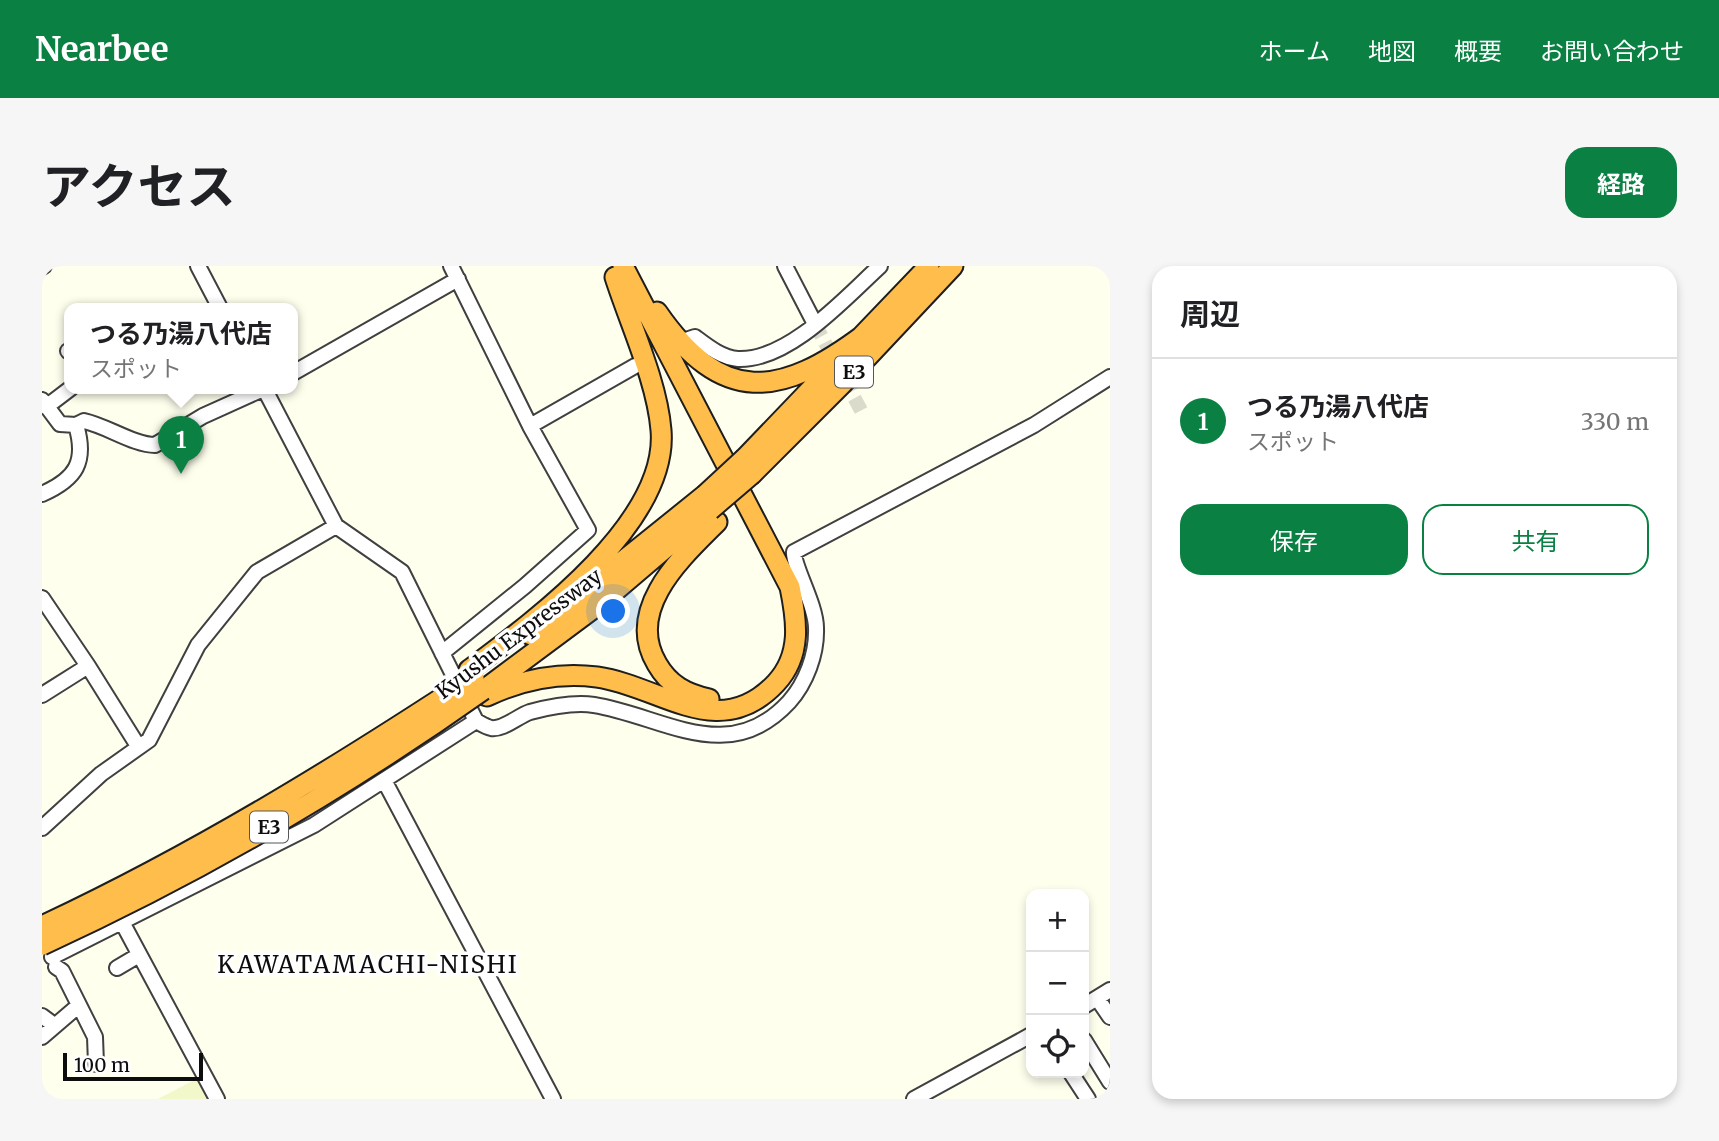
<!DOCTYPE html>
<html lang="ja">
<meta charset="utf-8">
<style>
body{margin:0;font-family:Merriweather,"Noto Sans JP",serif;background:#f6f6f6;color:#202124}
.controls{position:absolute;right:21px;bottom:21px;display:grid;overflow:hidden;border-radius:14px;box-shadow:0 4px 10px #0003}
.controls button{width:63px;height:63px;display:grid;place-items:center;padding:0;border:0;border-bottom:2px solid #e0e0e0;background:#fff;color:#202124;font:35px sans-serif}
.scale{position:absolute;left:21px;bottom:18px;width:140px;box-sizing:border-box;padding-left:7px;border:4px solid #0d0d0d;border-top:0;font-size:19px;line-height:24px;white-space:nowrap;color:#0d0d0d;-webkit-text-stroke:5px #fff;paint-order:stroke}
.you{position:absolute;left:572px;top:346px;width:24px;height:24px;margin:-18px;border:5px solid #fff;border-radius:50%;background:#1a73e8;box-shadow:0 0 0 10px #1a73e833}
.badge{display:grid;place-items:center;width:46px;height:46px;border-radius:50%;background:#0b8043;color:#fff;font-size:23px;font-weight:700}
.pin{position:absolute;translate:-50% -58px;filter:drop-shadow(0 2px 4px #0008)}
.pin::after{content:'';position:absolute;top:37px;width:24px;height:21px;background:inherit;clip-path:polygon(0 0,100% 0,50% 100%)}
.popup{position:absolute;left:22px;top:37px;width:234px;height:91px;box-sizing:border-box;display:grid;place-content:center;border-radius:14px;background:#fff;filter:drop-shadow(0 2px 5px #0005);font-size:23px;white-space:nowrap;color:#757577}
.popup b{font-size:26px;color:#202124}
.popup::after{content:'';position:absolute;left:50%;top:100%;margin-left:-14px;border:14px solid transparent;border-top-color:#fff}
.list{margin:0;padding:0;list-style:none}
h2{display:flex;justify-content:space-between;align-items:center;height:91px;margin:0;padding:0 28px;font-size:30px}
h2 small{font-size:23px;font-weight:400;color:#757577}
.list li{display:grid;grid-template-columns:46px 1fr auto;gap:21px;align-items:center;box-sizing:border-box;height:126px;padding:0 28px;border-top:2px solid #e0e0e0}
.list b{display:block;font-size:26px;white-space:nowrap}
.list p{margin:0;font-size:23px;white-space:nowrap;color:#757577}
.list em{font-size:23px;font-style:normal;color:#757577}
.actions{display:flex;gap:14px;padding:21px 28px}
.actions a{flex:1;padding:16px 0;border:2px solid #0b8043;border-radius:21px;text-align:center;font-size:24px;color:#0b8043}
.actions .main{background:#0b8043;color:#fff}
.icon{flex:none;width:38px;height:38px;fill:none;stroke:currentColor;stroke-width:2;stroke-linecap:round;stroke-linejoin:round}
.map{position:relative;flex:none;width:1068px;height:833px;overflow:hidden;border-radius:21px}
header{display:flex;align-items:center;gap:42px;box-sizing:border-box;height:98px;padding:0 35px;background:#0b8043;color:#fff}
header strong{font-size:33px}
nav{display:flex;gap:38px;margin-inline-start:auto;font-size:24px}
.intro{display:flex;align-items:center;justify-content:space-between;box-sizing:border-box;height:168px;padding:0 42px}
h1{margin:0;font-size:49px}
.button{padding:18px 32px;border-radius:21px;background:#0b8043;color:#fff;font-size:24px;font-weight:700}
main{display:flex;gap:42px;padding:0 42px}
aside{flex:1;background:#fff;border-radius:21px;box-shadow:0 4px 10px #0003}
.map>svg:first-child{display:block}
.farmland{fill:#f3f8cb}
.lines{fill:none;stroke-linecap:round;stroke-linejoin:round}
.minor-tunnel{stroke:#dbdbcc;stroke-width:14;stroke-dasharray:14 7;stroke-linecap:butt}
.minor-casing{stroke:#404040;stroke-width:18}
.highway-casing{stroke:#1e1e1e;stroke-width:23}
.minor{stroke:#fff;stroke-width:14}
.highway{stroke:#ffbe4c;stroke-width:19}
.highway-bridge-casing{stroke:#1e1e1e;stroke-width:23;stroke-linecap:butt}
.highway-bridge{stroke:#ffbe4c;stroke-width:19}
.labels{text-anchor:middle;stroke-width:7;stroke-linejoin:round;paint-order:stroke}
.shield{fill:#fff;stroke:#565656;stroke-width:2}
.shield-label{font-size:19px;font-weight:bold;fill:#0d0d0d}
.street-label{font-size:21px;fill:#0d0d0d;stroke:#fff}
.quarter-label{font-size:24px;letter-spacing:2px;fill:#0d0d0d;stroke:#fff}
</style>
<header>
<strong>Nearbee</strong>
<nav><a>ホーム</a><a>地図</a><a>概要</a><a>お問い合わせ</a></nav>
</header>
<div class="intro"><h1>アクセス</h1><a class="button">経路</a></div>
<main>
<div class="map">
<svg width="1068" height="833" viewBox="0 0 1068 833">
<rect width="100%" height="100%" fill="#ffe"/>
<path class="farmland" d="M156,812L167,833H116Z"/>
<g class="lines">
<path class="minor-tunnel" d="M773,58L822,150"/>
<defs>
<path id="minor" d="M156,0L178,42
M743,0L773,58
M0,1L2,0
M644,74L653,71C665,80 680,92 696,93C747,95 803,32 838,0
M26,85L27,86
M251,107L416,13
M222,122L294,260L360,306L434,455C438,457 444,461 449,462C461,464 476,450 488,446C507,441 532,436 552,439C621,450 686,502 747,436C764,417 775,388 774,362C774,338 751,300 752,286L992,159L1068,111
M0,134L18,158L34,159L42,155C65,160 92,179 113,179L161,150L223,122
M4,141L29,122
M488,160L593,100
M0,228C34,213 45,196 34,159
M0,332L46,400L0,429
M400,387L483,320L546,264L488,160L409,0
M46,400L96,480
M343,516L511,833
M0,562L59,508L107,474L156,379L215,306L294,260
M80,656L175,833
M10,691L272,559L434,455
M14,701L20,705L53,771L54,798
M75,702L97,689
M1055,732L1068,751
M1042,740L1068,724
M0,750L12,759
M0,771L36,740
M1042,774L1068,816
M1029,807L1046,833
M872,833L989,769"/>
<path id="highway" d="M615,46C680,140 738,132 823,68
M703,192L887,0
M710,208L800,118L911,0
M489,369L663,229
M427,404C494,354 627,256 619,164C615,115 588,58 573,11
M447,420L560,336L668,244
M445,430C479,414 517,406 555,411C619,420 677,478 734,417C760,389 755,355 748,321L581,0
M667,433C644,428 627,419 615,398C582,343 640,291 675,256"/>
</defs>
<use href="#minor" class="minor-casing"/>
<use href="#highway" class="highway-casing"/>
<use href="#minor" class="minor"/>
<use href="#highway" class="highway"/>
<defs>
<path id="highway-bridge" d="M663,229L703,192
M668,244L710,208
M0,660C152,589 292,503 432,411
M0,679C155,608 303,522 441,424"/>
</defs>
<use href="#highway-bridge" class="highway-bridge-casing"/>
<use href="#highway-bridge" class="highway-bridge"/>
</g>
<g class="labels">
<g class="shield">
<rect x="793" y="90.5" width="38" height="31" rx="5"/>
<rect x="208" y="545.5" width="38" height="31" rx="5"/>
</g>
<g class="shield-label">
<text x="812" y="113">E3</text>
<text x="227" y="568">E3</text>
</g>
<g class="street-label">
<text transform="translate(477 368) rotate(-37)" y="7">Kyushu Expressway</text>
</g>
<g class="quarter-label">
<text x="326" y="707">KAWATAMACHI-NISHI</text>
</g>
</g>
</svg>
<div class="controls">
<button>+</button>
<button>−</button>
<button><svg class="icon" aria-label="locate" viewBox="0 0 24 24"><circle cx="12" cy="12" r="6"/><path d="M12 2v4M12 18v4M2 12h4M18 12h4"/></svg></button>
</div>
<div class="scale">100 m</div>
<div class="you"></div>
<div class="pin badge" style="left:139px;top:208px">1</div>
<div class="popup"><b>つる乃湯八代店</b>スポット</div>
</div>
<aside>
<h2>周辺<small></small></h2>
<ul class="list">
<li><span class="badge">1</span><div><b>つる乃湯八代店</b><p>スポット</p></div><em>330 m</em></li>
</ul>
<div class="actions"><a class="main">保存</a><a>共有</a></div>
</aside>
</main>
